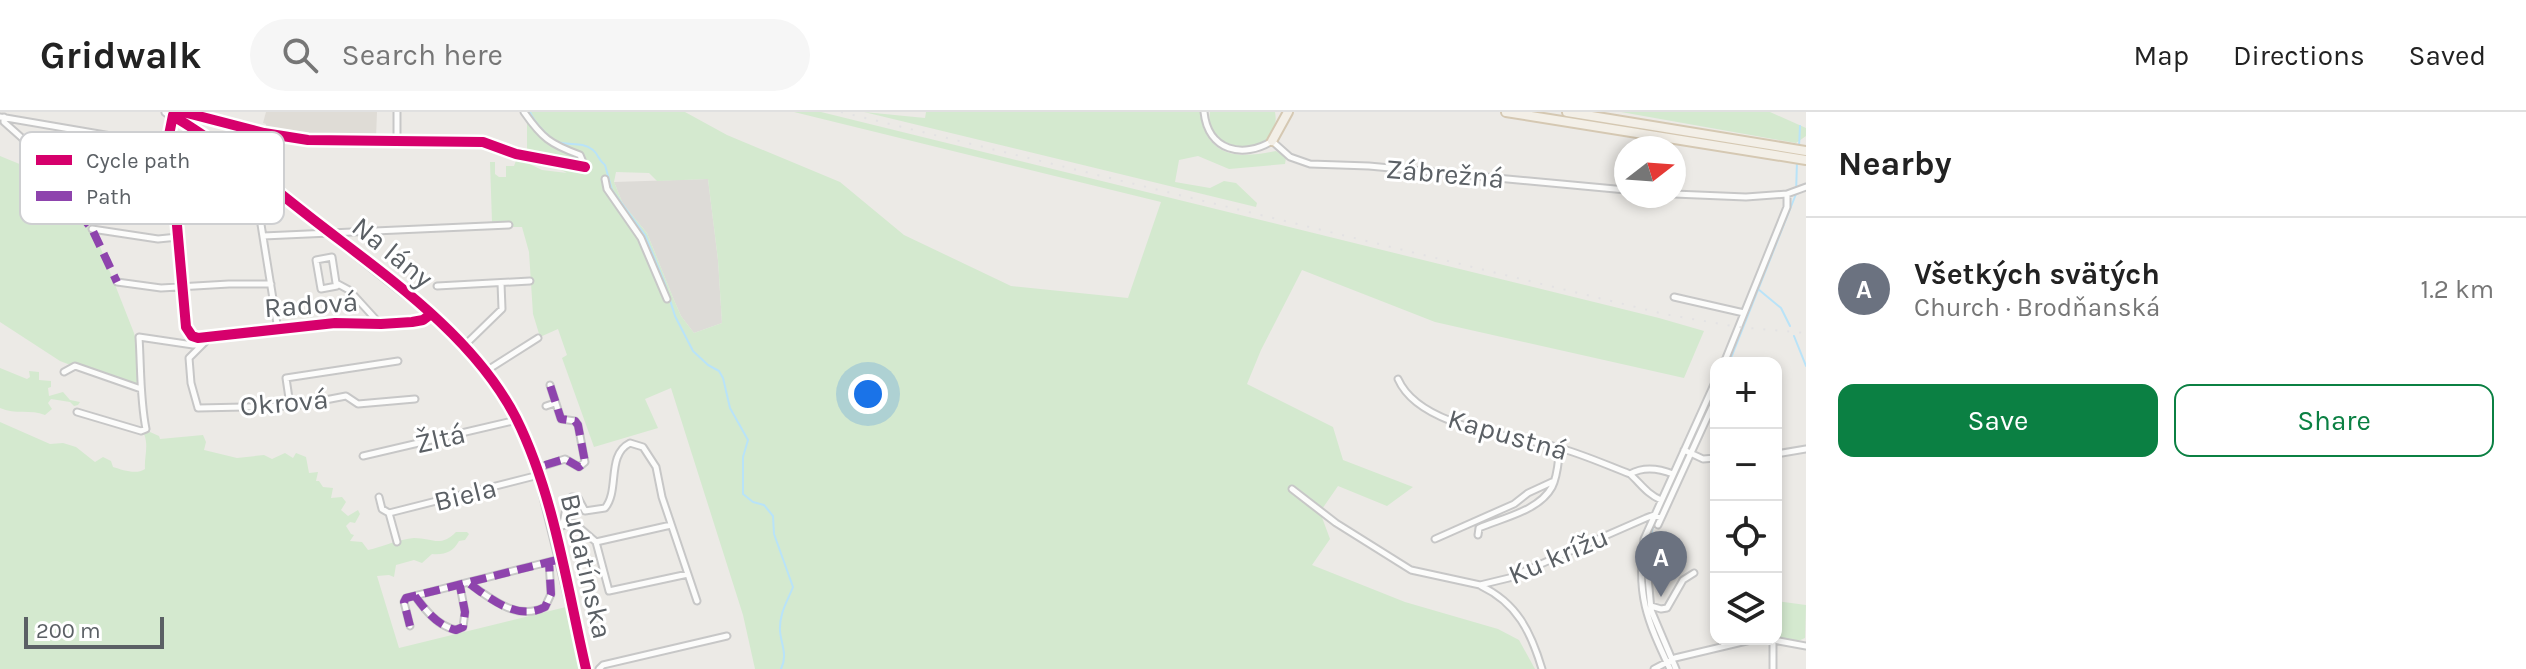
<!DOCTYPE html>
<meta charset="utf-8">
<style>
body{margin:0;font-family:Karla,sans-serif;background:#f6f6f6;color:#222}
.controls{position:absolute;right:24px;bottom:24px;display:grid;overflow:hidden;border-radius:16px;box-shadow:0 4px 12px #0003}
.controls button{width:72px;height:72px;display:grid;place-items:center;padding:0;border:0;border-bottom:2px solid #e0e0e0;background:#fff;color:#222;font:40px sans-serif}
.compass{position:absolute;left:1614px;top:24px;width:72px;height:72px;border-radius:50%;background:#fff;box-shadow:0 4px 12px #0003;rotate:73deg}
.scale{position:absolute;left:24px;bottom:20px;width:140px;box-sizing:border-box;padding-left:8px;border:4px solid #5b6065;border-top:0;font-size:22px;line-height:28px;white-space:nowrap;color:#5b6065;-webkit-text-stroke:6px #fff;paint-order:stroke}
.you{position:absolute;left:868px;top:282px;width:28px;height:28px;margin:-20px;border:6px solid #fff;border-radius:50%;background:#1a73e8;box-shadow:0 0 0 12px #1a73e833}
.badge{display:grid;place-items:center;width:52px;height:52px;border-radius:50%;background:#0b8043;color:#fff;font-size:26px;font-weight:700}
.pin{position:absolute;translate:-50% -66px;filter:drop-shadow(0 2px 4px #0008)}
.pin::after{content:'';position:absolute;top:42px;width:28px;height:24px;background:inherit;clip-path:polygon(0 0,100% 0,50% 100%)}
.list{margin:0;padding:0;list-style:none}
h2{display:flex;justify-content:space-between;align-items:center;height:104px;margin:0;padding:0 32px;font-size:34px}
h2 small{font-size:26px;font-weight:400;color:#767676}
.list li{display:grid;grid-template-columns:52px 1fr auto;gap:24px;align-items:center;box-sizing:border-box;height:144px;padding:0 32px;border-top:2px solid #e0e0e0}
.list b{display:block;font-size:30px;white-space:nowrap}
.list p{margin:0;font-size:26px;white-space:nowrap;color:#767676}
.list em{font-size:26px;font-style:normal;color:#767676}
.actions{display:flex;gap:16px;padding:24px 32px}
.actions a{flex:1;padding:18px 0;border:2px solid #0b8043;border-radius:16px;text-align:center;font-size:28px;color:#0b8043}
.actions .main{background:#0b8043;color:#fff}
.icon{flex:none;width:44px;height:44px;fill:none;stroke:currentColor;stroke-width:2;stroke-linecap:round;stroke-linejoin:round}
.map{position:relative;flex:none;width:1806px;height:557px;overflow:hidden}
header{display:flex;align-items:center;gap:48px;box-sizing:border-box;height:112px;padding:0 40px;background:#fff;border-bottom:2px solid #e0e0e0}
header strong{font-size:38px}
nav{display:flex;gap:44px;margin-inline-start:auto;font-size:28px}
.search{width:560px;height:72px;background:#f6f6f6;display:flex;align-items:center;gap:20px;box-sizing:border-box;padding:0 28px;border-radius:44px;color:#767676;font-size:30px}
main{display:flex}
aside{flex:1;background:#fff}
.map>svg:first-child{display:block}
.industrial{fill:#dddbd7}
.education{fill:#dfdcd6}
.green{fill:#d4e9cf;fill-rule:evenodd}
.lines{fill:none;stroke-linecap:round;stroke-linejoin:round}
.stream{stroke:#b9e3f8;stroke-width:2}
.street-casing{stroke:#c7c7c7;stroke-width:9}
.secondary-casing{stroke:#c8c8c8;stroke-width:11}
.primary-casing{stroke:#d5c8b2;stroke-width:12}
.street{stroke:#fcfcfb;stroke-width:5}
.secondary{stroke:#fcfcfb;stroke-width:7}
.primary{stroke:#f3efe7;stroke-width:8}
.rail{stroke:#e3e2e3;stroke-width:2;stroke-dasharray:2 10;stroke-linecap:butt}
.quiet{stroke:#8e44ad;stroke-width:8;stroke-dasharray:16 8;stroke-linecap:butt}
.cycleway-casing{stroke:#fff;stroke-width:15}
.cycleway{stroke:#d6006c;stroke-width:10}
.labels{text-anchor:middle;stroke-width:6;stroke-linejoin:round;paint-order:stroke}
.street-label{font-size:28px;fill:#5b6065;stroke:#fff}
.key{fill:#fff;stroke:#cecfd1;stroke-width:2}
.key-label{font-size:22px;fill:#5b6065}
</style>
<header>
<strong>Gridwalk</strong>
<div class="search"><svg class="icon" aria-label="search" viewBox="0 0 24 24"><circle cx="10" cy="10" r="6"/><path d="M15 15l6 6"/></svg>Search here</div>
<nav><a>Map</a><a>Directions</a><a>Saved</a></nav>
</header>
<main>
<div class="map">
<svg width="1806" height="557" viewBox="0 0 1806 557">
<rect width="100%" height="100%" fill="#eceae6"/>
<path class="industrial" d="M708,67L718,148L722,211L694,221L681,204L674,188L647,121L623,92L614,70Z"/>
<path class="education" d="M266,0H377L376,26L313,25L265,19L266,12L263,11Z"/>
<path class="green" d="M527,0H685L727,23L840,70L904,123L1011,174L1128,186L1161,90L794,0H821L1659,206L1704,219L1684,266L1435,210L1302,158L1261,238L1247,272L1333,315L1343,348L1413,375L1387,394L1338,374L1320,400L1330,427L1312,453L1405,490L1498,517L1519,528L1535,557H755L743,503L671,276L645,287L658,316L594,335L562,246L567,243L558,217L540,225L533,202L529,140L522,115H511L509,109L492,110L490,50H495V62L499,65H506V54H514L517,46L542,58L567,61L561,58L565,50L560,46L527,38ZM616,60L649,61L657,69L708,67L718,148L722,211L694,221L681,204L674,188L647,121L623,92L614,70Z
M864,0L925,6L926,0H1200C1206,46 1238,47 1276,39L1286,46L1285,52L1229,57L1198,44L1179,48L1175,70L1210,76L1224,69L1236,71L1257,91L1256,95Z
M1210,0H1275C1284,49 1202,43 1210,0Z
M1621,0H1770L1806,16V24L1796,31Z
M0,44L56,67L97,127L134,221L141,246L143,281L60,249L0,210Z
M0,256L27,267L30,265L29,259L39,260V268L51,269V275L48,276L49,284L63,280L70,288L80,290L78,293L74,294L70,290L51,287L48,291L52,297L45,303C31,297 15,303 0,296Z
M0,310L50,332L63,331L76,335L95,350L103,345L111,349L113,355C123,358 136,363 145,357C144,345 149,334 144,322L150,320L159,324L160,327L203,323L206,330L204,338L237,346L264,343L272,347L285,341L293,346L296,341L306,345L309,361L318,360L316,369H319L323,375L333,376L331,386L342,385L346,390L341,398L348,404L358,398L360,402L355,411L350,410L346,414L351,422L354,423L350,429L362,430L368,438C382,435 399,427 414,426C433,426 440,436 456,420H467L469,422L465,428L459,429C453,440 445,443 432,442L422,451L414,448L396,453L394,465L389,463L377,464L399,536L574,493L589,557H0Z
M1776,489L1806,493L1805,526L1796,530L1776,526Z"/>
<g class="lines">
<path class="stream" d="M530,0C534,10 551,30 562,31C572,33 583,30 593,38C599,43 598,48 605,53L612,78L645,123L665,172L675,204L693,239L708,253L719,259L723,266L730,296L748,328L743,345V382L753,390L764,393L773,404L774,422L793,475C787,490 779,502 780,519C781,532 788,543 781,557
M1799,35L1800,14
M1758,177L1781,196L1790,214
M1794,224L1806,254
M1729,251L1796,82L1797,49
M1644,453L1653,415L1716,279
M1650,503L1673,557"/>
<defs>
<path id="street" d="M397,0V29
M524,0C542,26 550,32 580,43L585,55
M1204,0C1208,39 1243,47 1272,29L1290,45L1310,52L1369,54L1626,78
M0,5L152,31L169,23
M4,5V10L22,26L52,61
M257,64L254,69L278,218
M70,65L149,77L174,76
M605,67L607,77L641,126L667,187
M1674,82L1746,85L1787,82L1806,75
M92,117L158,127L178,125
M263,124L509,113
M117,170L161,176L229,172H271
M336,171L337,174L321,177L316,148L332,145L336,171L349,178L380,212
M437,174L530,169
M1674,185L1744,201
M430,202L423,208L412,210L381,212L335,211L198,226L192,224L186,215L169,23L173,3L183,0L264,21L308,28L483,30L516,42L585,55
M210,225L189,246L191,271L198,296L294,294L346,284L358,292L415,287
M465,233L502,197L501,171
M1724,251L1787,95V82
M486,259L538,226
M64,260L75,254L141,277
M1398,267C1419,315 1509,323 1553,334C1580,341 1604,352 1630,362C1644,354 1658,356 1673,362
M290,293L286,266L398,249
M546,294L555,291
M77,300L141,319L146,317C140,287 141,256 139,225L193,233L202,232
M1684,338L1703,347L1716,346
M1776,342L1806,337
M363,344L517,308
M537,356L565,347L579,355L585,350L578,313L575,309L561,307L550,273
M1630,362C1641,372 1647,382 1661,388
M1292,377L1336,411L1411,458L1480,473L1509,466L1646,406L1654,403L1661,406
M379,385L382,397L389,401L397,430
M389,401L539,363
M563,412L567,390L572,385L578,386L585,399L605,396C620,378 606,343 630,331L643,335L656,355L662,385L697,489
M1658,413L1712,295
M553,416L574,411L596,430L671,413
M1478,423L1479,416C1502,406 1539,399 1552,375C1558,364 1558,349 1560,336
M1435,427L1514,392L1528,381L1554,369
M596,430L609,479L688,462
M1647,453L1651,498L1676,557
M470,472C492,488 518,509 545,495L551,482L549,450
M1481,474C1517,491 1531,520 1542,557
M415,484C426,499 438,514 456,518L463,515L465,500L460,474
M1651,494L1661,497L1667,496L1683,468L1694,461
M410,514L404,490L406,486L560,447
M1768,527L1806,534
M599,557L603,553L727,524
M1654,557L1675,546L1755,527
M1670,557C1647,508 1636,483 1644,427L1716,268
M1773,557V528"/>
<path id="secondary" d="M166,0L223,37L423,196L465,233L486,259L517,308L537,356L586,557"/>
<path id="primary" d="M1506,0L1806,48
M1567,0L1806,39
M1272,29L1288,0"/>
</defs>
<use href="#street" class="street-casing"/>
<use href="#secondary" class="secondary-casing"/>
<use href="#primary" class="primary-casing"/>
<use href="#street" class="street"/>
<use href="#secondary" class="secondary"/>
<use href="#primary" class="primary"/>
<path class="rail" d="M841,0L1664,202L1738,215L1806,221"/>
<path class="quiet" d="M52,61L71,91L92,117L117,170
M545,353L565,347L579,355L585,350L578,313L575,309L561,307L550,273
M470,472C492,488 518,509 545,495L551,482L549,450
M415,484C426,499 438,514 456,518L463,515L465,500L460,474
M410,514L404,490L406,486L561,447"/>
<defs>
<path id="cycleway" d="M173,4C222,33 265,70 310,105C383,162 473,222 516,306C554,382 567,475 586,557
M431,202L423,208L412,210L381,212L335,211L198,226L192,224L186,215L169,23L173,3L183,0L264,21L308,28L483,30L516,42L585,55"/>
</defs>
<use href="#cycleway" class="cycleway-casing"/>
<use href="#cycleway" class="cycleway"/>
</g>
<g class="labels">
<g class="street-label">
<text transform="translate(1445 61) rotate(5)" y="10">Zábrežná</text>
<text transform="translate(393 140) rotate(39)" y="10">Na lány</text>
<text transform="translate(311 192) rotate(-4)" y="10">Radová</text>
<text transform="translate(284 290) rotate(-5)" y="10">Okrová</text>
<text transform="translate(1508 322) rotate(16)" y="10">Kapustná</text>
<text transform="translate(440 326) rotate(-13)" y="10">Žltá</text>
<text transform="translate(465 382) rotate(-14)" y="10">Biela</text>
<text transform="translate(1558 443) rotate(-23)" y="10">Ku krížu</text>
<text transform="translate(587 454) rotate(77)" y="10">Budatínska</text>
</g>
</g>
<rect x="20" y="20" width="264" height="92" rx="12" class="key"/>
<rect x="36" y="43" width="36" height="10" fill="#d6006c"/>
<rect x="36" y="79" width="36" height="10" fill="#8e44ad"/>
<g class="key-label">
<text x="86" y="56">Cycle path</text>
<text x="86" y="92">Path</text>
</g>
</svg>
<div class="controls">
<button>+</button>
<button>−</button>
<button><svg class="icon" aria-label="locate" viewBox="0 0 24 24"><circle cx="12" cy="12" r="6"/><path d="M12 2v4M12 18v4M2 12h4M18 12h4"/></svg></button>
<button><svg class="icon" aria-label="layers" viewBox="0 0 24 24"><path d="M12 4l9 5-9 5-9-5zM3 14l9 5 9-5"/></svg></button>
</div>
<svg class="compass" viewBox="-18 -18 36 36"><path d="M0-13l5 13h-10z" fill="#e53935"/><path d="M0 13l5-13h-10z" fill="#767676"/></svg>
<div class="scale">200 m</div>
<div class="you"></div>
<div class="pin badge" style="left:1661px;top:485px;background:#6b7280">A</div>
</div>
<aside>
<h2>Nearby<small></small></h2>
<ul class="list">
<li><span class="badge" style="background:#6b7280">A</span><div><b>Všetkých svätých</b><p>Church · Brodňanská</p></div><em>1.2 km</em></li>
</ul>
<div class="actions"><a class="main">Save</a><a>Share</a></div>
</aside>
</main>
